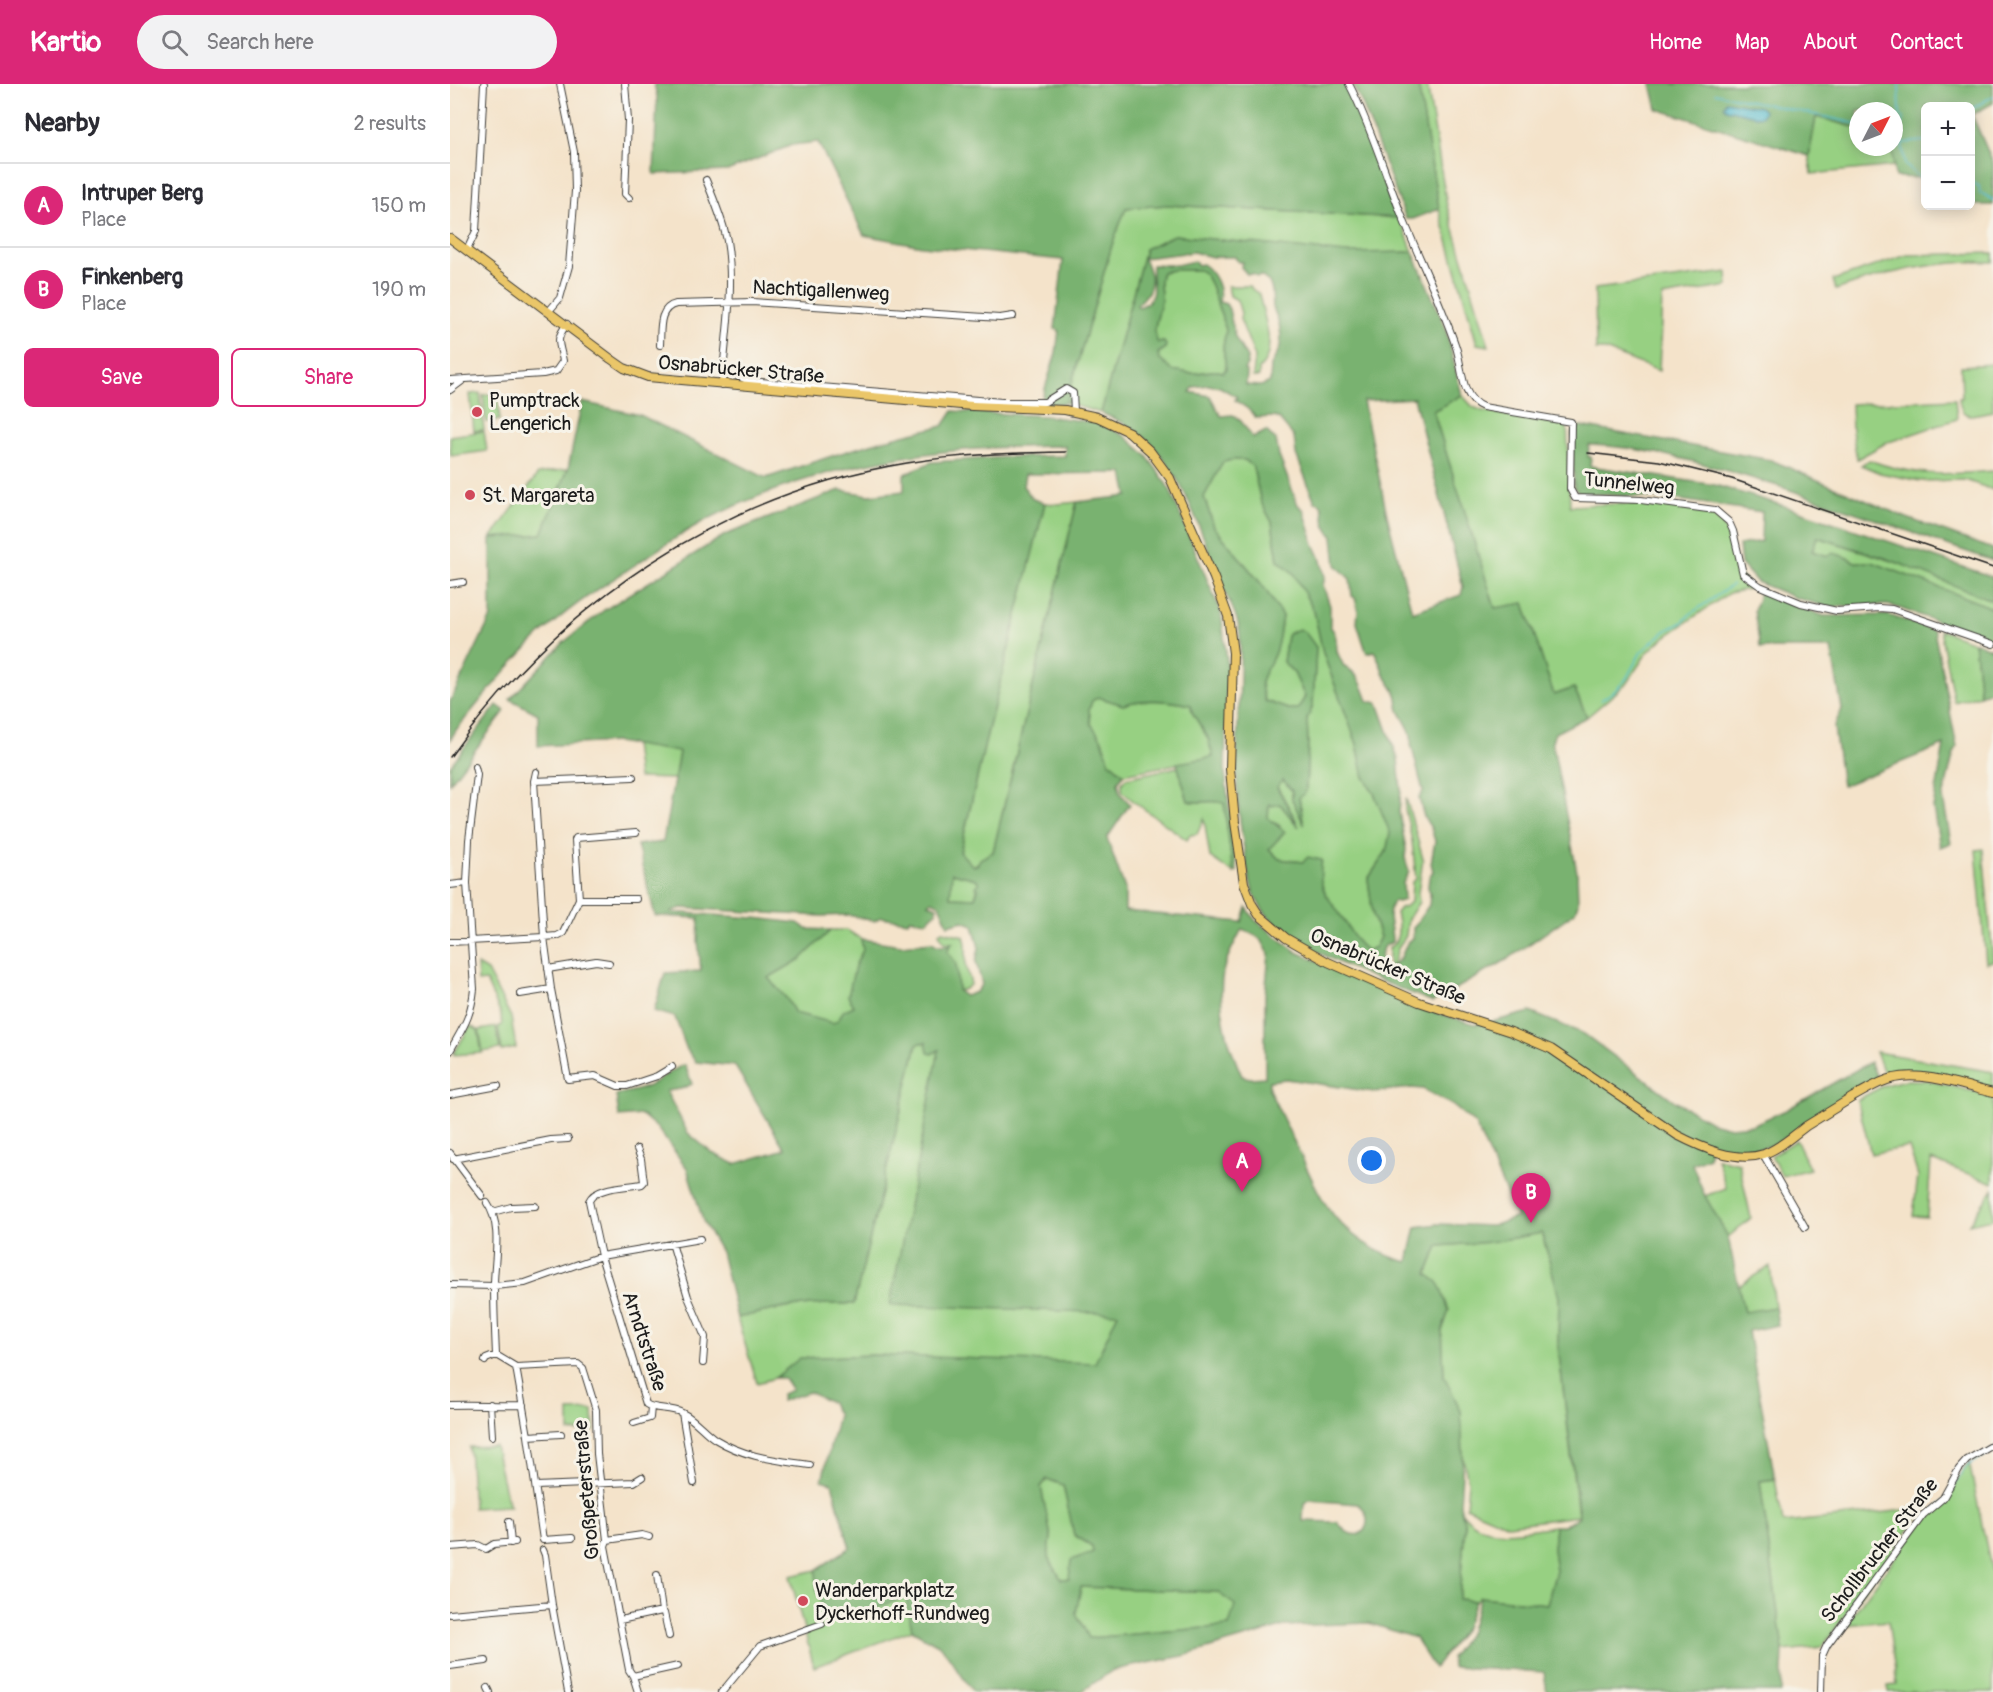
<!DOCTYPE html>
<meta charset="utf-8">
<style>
body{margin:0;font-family:Pangolin,sans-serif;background:#f2f2f3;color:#2b2b33}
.controls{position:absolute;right:18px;top:18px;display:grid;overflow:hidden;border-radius:9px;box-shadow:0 3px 15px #0003}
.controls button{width:54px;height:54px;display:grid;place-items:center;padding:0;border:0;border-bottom:2px solid #e1e1e2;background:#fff;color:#2b2b33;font:30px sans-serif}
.compass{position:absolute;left:1399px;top:18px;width:54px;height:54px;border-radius:50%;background:#fff;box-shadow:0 3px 15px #0003;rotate:48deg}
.you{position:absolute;left:922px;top:1077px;width:21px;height:21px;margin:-15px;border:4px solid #fff;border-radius:50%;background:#1a73e8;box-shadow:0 0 0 9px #1a73e833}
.badge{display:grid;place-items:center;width:39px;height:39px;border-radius:50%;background:#db2777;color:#fff;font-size:20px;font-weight:700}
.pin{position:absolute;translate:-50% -50px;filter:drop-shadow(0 2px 3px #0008)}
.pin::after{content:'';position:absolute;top:32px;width:21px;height:18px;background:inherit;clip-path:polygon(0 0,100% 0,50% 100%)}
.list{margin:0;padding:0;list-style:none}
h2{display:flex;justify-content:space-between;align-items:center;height:78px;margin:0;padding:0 24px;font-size:26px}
h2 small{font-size:20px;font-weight:400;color:#7c7c81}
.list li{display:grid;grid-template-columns:39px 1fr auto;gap:18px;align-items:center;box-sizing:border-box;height:84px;padding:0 24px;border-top:2px solid #e1e1e2}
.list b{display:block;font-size:22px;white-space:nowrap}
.list p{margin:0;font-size:20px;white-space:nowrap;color:#7c7c81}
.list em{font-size:20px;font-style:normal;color:#7c7c81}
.actions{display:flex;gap:12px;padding:18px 24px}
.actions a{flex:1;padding:14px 0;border:2px solid #db2777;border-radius:9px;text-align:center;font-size:21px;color:#db2777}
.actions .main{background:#db2777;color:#fff}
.icon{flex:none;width:33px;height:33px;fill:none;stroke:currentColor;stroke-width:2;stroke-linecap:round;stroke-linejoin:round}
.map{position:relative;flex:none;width:1543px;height:1608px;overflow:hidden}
header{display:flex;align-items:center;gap:36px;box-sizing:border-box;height:84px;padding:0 30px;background:#db2777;color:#fff}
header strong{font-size:28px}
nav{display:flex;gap:33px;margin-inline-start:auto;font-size:21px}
.search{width:420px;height:54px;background:#f2f2f3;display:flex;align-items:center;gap:15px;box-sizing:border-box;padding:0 21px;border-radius:33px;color:#7c7c81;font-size:22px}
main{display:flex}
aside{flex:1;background:#fff}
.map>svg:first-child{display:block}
.green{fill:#97d082;stroke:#5a764f;stroke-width:1.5}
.forest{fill:#79b270;stroke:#4a6746;stroke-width:1.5;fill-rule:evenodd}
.water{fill:#52bbcf;stroke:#376c76;stroke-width:1.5}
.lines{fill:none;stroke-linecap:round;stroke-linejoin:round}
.stream{stroke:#52bbcf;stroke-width:1.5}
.minor-casing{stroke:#3c3a36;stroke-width:8}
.major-casing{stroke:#3c3a36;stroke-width:10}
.minor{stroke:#fff;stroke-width:6}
.major{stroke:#eac669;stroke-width:8}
.rail{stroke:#1c1c1c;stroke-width:1.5}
.poi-dot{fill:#d1495b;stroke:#f7f3e8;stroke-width:2}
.labels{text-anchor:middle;stroke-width:6;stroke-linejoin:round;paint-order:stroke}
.street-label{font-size:20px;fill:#1c1c1c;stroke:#f7f3e8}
.poi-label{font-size:20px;fill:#1c1c1c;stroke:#f7f3e8;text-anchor:start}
</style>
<header>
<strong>Kartio</strong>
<div class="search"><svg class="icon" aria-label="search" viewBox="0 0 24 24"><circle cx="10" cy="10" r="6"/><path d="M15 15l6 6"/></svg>Search here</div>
<nav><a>Home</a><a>Map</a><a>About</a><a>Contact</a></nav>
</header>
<main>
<aside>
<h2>Nearby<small>2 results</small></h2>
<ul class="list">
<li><span class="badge">A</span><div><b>Intruper Berg</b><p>Place</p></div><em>150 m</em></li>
<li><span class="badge">B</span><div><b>Finkenberg</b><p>Place</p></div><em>190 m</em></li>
</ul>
<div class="actions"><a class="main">Save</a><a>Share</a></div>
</aside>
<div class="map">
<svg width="1543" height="1608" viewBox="0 0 1543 1608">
<rect width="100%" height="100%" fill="#f7f3e8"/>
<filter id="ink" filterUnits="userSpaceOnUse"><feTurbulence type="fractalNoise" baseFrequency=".0167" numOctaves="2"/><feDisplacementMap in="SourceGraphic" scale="12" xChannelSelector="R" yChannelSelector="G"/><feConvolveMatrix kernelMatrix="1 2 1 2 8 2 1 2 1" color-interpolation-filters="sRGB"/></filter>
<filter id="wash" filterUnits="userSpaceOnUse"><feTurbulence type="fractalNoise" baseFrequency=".008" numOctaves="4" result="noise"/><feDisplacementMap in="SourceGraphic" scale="24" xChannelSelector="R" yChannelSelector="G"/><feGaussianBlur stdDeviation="1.35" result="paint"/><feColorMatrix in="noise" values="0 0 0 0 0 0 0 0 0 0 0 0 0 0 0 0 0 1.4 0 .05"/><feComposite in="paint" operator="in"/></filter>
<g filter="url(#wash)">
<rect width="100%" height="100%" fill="#f4e3ca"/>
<path class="green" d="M968,0H977L997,122L1039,262L1027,260L989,125Z
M1366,33L1408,44V63H1442L1444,82L1362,90L1359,72Z
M717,121L950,134L963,168L896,170L724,151L695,165L651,329L616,319L662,161L676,124Z
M1543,169V178C1489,176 1436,188 1386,206L1383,196L1457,171Z
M723,186H749L755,190L761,201L776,246L773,263L776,285L773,288C762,285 752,289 742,289C735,289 728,287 721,286L709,275L708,269L712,267L713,258L708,259C700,245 710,231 711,216C712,204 707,200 712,188Z
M1277,188L1278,202L1212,213L1209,287L1155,266H1146L1145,205Z
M778,202H800L803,206L809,210C813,232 829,268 809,285V293H803L805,273L790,235L791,229L787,216L780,212Z
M1543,280V327C1524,330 1511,339 1509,314H1512L1511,282Z
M30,309L34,346L24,347L20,310Z
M47,309L50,336L36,338L33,311Z
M1012,311L1023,323L1033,327L1117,341L1120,422C1151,420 1255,413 1273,441C1287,461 1273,477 1298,499L1299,505L1279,509L1211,556L1197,569L1176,600L1137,633L1124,604L1104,611L1074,519L1045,525L983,327Z
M1505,315L1507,335L1436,359L1407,375L1402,347L1401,320Z
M34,347L37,367L1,372L0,352Z
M783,376H795L803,383L811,418L822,438L828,476L843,488L864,527L873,569L907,660L914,693L924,709L941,749L936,768L918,795L923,831L930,853L925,863L917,867L904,856L894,836L877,815L869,792L853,778L829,775L819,765L830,742L818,734L819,719L830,720L846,740V736L827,702L833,695L842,707V715L853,738L849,713L853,710L856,704L858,658L857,635L863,621L866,563L842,547L837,552L833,578L844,589L855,613L848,625H838L815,617C806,591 814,593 824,571C829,560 830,545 832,532L813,502L764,443L754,413L773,378Z
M1419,376C1464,393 1497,391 1543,387V406L1515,396L1470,397L1430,389L1411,381Z
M118,385L92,450L41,454L88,390Z
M627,418L543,768L523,782L510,769L539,642L595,419L607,420Z
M1367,453C1426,472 1487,489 1543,517V525L1422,478H1405L1396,473L1378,472L1362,467Z
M1490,546L1524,558L1530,611L1504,618Z
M648,613L673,621C691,613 722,617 741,621L742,628L758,654L763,673L674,690L660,678L651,654L641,640L639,626L642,617Z
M184,660L229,668L225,695L188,694Z
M728,683L738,717C750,720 763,715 774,719L783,789L760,773L754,735L747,750L740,751L737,756L683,717L672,707V699L676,694Z
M956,714L973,775L968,809L969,818L958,835L956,852L949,862L943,880L939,883V864C951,857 949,841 946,829L950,824L954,823L961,818L962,798L966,795L962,757L955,725Z
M1533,765L1543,877L1536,879L1526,766Z
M502,788L526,795L529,799L525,814L499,813Z
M381,846H397L411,855L413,866L405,882L404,922L393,927L389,935L383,940L345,929L337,915L318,894L351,875Z
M492,847L514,852L516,859V882L521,900L515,905L508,907L506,879L497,867L502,859L494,858L489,849Z
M27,881L37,887L61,933L66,964L52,967L48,943L52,941L51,931L36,897L28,898Z
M20,942L28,946L32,969L3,971Z
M46,943L50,965L33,968L29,946Z
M476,958L490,965L668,1229L645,1280L423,1271L351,1274L325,1294L307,1299L287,1234C328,1224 362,1218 404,1220L467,960Z
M1426,968L1543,988V1004C1510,996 1468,979 1435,992Z
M1455,996H1475L1543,1012V1099L1481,1076L1477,1133L1463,1132L1468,1092L1459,1063L1421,1070L1407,1016L1435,1001Z
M1346,1056L1360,1085L1332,1092L1321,1072Z
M1267,1074L1289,1079L1301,1134L1278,1153L1255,1112L1276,1104Z
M1543,1105V1135L1519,1140Z
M1092,1149L1109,1213L1108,1262L1128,1432L1058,1441L1016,1423L1018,1397L1013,1374L1011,1327L994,1293L992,1247L999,1226L977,1191L988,1162L1040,1158Z
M1320,1182L1325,1223L1294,1229L1288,1202Z
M143,1326L144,1347L119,1348V1327Z
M45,1362L54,1404L60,1422L23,1424L19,1363Z
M1519,1378L1543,1493V1608H1438V1602L1447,1601L1438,1537L1395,1541L1475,1433L1496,1417L1512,1387Z
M597,1395L613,1401L624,1451L642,1462L643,1468L619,1495H611L598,1473L601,1453L591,1403Z
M1325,1395L1333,1439L1475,1424L1372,1563L1333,1567L1310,1397Z
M434,1398L492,1563L462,1546L364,1583L340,1492L366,1486L400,1464L385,1411Z
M1012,1428C1033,1458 1074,1446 1105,1442L1103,1465L1106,1487L1097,1520L1030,1513L1025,1517L1009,1515L1015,1443Z
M630,1503L767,1508L786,1521L779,1542L639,1554L626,1529Z"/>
<path class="forest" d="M204,0H897L950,134L717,121L676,124L662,161L616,319L590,321L606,269L609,246L605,245L613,176L472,162L414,151L368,58L342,61L277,87L204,90L207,12Z
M902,0H968L989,125L963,135H956L912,19Z
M1201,0H1543V19L1522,31L1543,79V121H1521L1520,22H1476L1475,114L1473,94L1445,93L1442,63H1444V27H1408V44L1366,33L1359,72L1207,25Z
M724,151L896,169L963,168L995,243L1012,311L983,327L1045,524L1074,519L1104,611L1124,604L1137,633L1105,649L1102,657L1127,788L1128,819L1125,828L1058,875L983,918C935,898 844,867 813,826C801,810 798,790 795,770C790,741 786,709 787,680C787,637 792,595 790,552C789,532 778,516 770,497C751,447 729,373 680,343C671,337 661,333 651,329L695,165ZM743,168L762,173H785L788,178H792L791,183L797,190H803L807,193L811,192L819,198L822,206L823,223L829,239L831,252L830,263L821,282L820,298L811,302L796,301L797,289L794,286L797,281V274L785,253L779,225L776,220L769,218C772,204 764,188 752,180L748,181L744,177L727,181H702C700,198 711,215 689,223L687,221C699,210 705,201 698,184C697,180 695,178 694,174ZM724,186H749L755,190L761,201L776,246L773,263L776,285L773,288C761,284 750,291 738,289C732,288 730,286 723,287L709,275L708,269L715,265L716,261L714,258L708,259C700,245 710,231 711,216C712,204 707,200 712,188ZM758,301L770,303L787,313L785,316L798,325L806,334L824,333L829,335L844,353L846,370L865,418L869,419L872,422L875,441L883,453L886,481L900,495L902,512L905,514L908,526L907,539L916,567L917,569L924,567C929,575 930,579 933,588C935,594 942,601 945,608C948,613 947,620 949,626C953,636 964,648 961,660L973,707L969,714L974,733L981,744L985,757L981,779L983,787L979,793L978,803L980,810L979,821L963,844V854L958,857L951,873L935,890C930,881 930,873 933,863L942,858C942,841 935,833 943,817L948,818L954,816L953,799L959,788L955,774L956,765L949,728L951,706L948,675L928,619L918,617C912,600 909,590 893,581C892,576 888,572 887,567C886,556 887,550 880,542V522L873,501L875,493L870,473L864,460L854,426L848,421L829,372L826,356L816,347L803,354L791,337L783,331L771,332L760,312L740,308L744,303ZM964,314L1013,503L1011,511L962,528L937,431L913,317ZM783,376H795L803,383L811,418L822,438L828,476L843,489L864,527L873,569L907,660L914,693L924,709L940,749L936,768L918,795L923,831L930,853L925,863L917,867C904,857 903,850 894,837C880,812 866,809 872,776L858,773L853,778L829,775L819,765L835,748L818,734L819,720L822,722L830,720L849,743L827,703L833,696L842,707V715L854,741L849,714L854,710L856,705L858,658L857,635L863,621L866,563L855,548L849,545L839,549L837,552L833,578L844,589L855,613L848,625H838L815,617C806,591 815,593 824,571C829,560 830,545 832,532L813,502L764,443L754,413L773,378Z
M132,318L190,331L316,394C375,374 432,354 493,342L503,327L595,332L649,339L675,352L696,371L710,390L720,406L771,529L777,577L775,689L787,788L783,789L774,719C763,715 750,720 738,717L728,683L727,679L763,673L758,654L742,628L741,621C722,617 691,613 673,621L648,613L642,617L639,626L641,640L651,654L660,678L674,690L668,698L670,709L680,720L657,754L675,805V827L792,838L797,824L805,836L847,868L977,926L1025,940L1041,938L1080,928L1134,950L1226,1018L1261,1038L1280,1043L1302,1041L1336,1026L1420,978L1428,995L1415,1001L1327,1059C1301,1070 1287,1068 1260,1061L1259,1073L1242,1080L1255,1112L1278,1153L1294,1228L1325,1223L1328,1241L1298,1247L1325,1395L1310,1397L1333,1567L1331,1608H1097L1094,1588L1002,1583L1001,1573L1020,1547L1030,1513L1097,1520L1106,1487L1103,1465L1105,1442H1113L1129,1433L1108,1262L1109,1213L1092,1149L1040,1158L988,1162L977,1190L988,1198L999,1226L992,1247L994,1292L1011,1327L1013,1374L1010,1420L1015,1443L1009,1515L1025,1517L1015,1544L984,1584L965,1554L919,1539L835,1542L733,1572L663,1586L631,1608H523L492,1563L462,1546L456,1513L401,1533L377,1535L367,1507L366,1486L400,1464L382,1399L372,1396L388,1331L381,1319L359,1308L331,1317L332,1310L342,1306L334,1294H325L350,1274L423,1271L645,1279L668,1229L440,1221L489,966L482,970L478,969L476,958L467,960L404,1220C360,1218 329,1224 287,1234L271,1168L253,1137L237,1084L207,1044L192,1031L169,1033L166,1011C176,1008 188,1007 198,1002C211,996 221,985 235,981L242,1000L231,1005L216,1007L238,1049L262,1069L285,1080L335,1065L285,982L246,978L237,966L225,933L204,927L215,889L251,887L248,857L249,834L205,832L187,761L213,758L229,668L166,658L88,662V630L60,615L114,558L154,526L275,451L390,406L419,411L454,407V391L456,389L482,378L560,373L615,372V362C489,362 373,377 258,435C233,448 209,465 185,481C156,500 126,519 100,542C65,573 36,610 6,646L0,657V618L41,533V454L92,450L118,385ZM673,389L678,412L627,418L543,768L530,775L527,781L523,782L510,768L539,642L595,419L583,415L573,402L575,390ZM502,789L526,795L529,799L526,803L528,805L525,814L500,813ZM482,817L489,820L498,841L513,837L523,841L529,864L526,878L532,900L526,908L515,912L508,907L506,879L497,867L502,859C494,862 489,864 482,858L451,861L411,855L413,866L405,882L398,912L404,922L393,927L389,935L383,939L345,929L337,915L318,894L351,875L381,846L357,845L348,839L305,834L220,828L231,824L372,832L398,831L424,837L431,833L458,837L460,835L477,837L486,828L487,823L478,819ZM792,845L806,852L812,857L819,870L815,911V993L800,994L792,992C778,961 767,923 773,888C776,873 785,859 792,845ZM836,995L923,1008L961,1004L973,1005L1002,1021L1025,1040L1067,1133L1042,1142L988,1140L966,1143L958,1178C928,1171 897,1151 879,1125C868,1110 861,1093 853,1076C842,1053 830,1029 819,1005V997ZM597,1395L613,1401L624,1451L642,1462L643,1468L621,1476L619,1495H611L598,1473L601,1453L591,1403ZM859,1416L908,1420C925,1432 916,1459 897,1448C893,1446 891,1441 887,1438L853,1437L854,1419ZM631,1503L767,1508L785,1521L779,1542L639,1554L626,1529Z
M1130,342L1321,376L1457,434L1543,465V477C1472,452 1402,427 1331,403C1269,384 1203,363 1139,361L1138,373H1141L1140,382L1265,401L1338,423L1543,493V517L1438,475L1367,453L1362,467L1378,472L1383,469L1396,473L1405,478H1422L1535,521L1543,525V557L1446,523L1437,521L1378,523L1346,514L1307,498L1291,480L1289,461L1311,457L1312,428L1231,416L1130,409L1124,404L1122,349Z
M1310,508L1374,532L1438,531L1484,546L1507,663L1503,672L1493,714L1501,759L1490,763L1483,724L1494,661L1392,702L1384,643L1392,625L1381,564H1310L1304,526Z
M1524,558L1543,565V606L1530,611Z
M47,621L55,627L0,699V682Z"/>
<path class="water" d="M1276,17L1310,23L1314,27L1312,31L1309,33L1276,25L1274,22Z"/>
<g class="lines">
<path class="stream" d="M1449,0L1450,31L1454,34L1450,44L1455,81L1476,99
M1265,9L1408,40
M1520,26L1543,12
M1444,49L1451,51
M1453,59L1476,57
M1520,98L1529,102L1530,110H1533L1543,116
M1151,616L1167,605L1176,595L1191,568L1200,560L1215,547L1233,538L1239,531L1282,501
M1479,1431L1498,1414L1512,1387L1518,1381L1543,1367"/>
</g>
</g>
<g filter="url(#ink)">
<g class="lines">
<defs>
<path id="minor" d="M175,0L178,36L175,110L179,114
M899,0C921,42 934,88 952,132C970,176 991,219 1006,263C1013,284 1010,314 1033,323L1121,338L1120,405L1125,414L1191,416L1265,426L1279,438L1283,447L1293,490L1310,502L1351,519L1387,527L1429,524L1442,525L1543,560
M256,96C264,116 273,136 277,157C285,204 275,254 272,301
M17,166L26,147L34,0
M99,227L110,214L119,182L125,107L124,68L110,0
M210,261C211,245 208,224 226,220L302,218L550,234L563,232
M273,285L299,297L552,318H595L616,305L623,309L624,327
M0,296L93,290L106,287L113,277C110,259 104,257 117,240
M0,306L12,297
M0,500L13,498
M86,688L84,697L94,853L101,905L118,995L145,992L168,1002H177L207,992L222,983
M84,697L183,693
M0,801L17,799
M129,815H186
M0,858L94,853L107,852L113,849L129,815L125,756L126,754L186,749
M98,885L146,877L159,879
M70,910L101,905
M0,967C13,943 21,934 24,905L17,799L19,756L27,691L25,683
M0,1011L48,1002
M187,1065L191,1075L194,1098L192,1100C179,1103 145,1102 139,1117L151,1172L196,1320C204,1326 221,1323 232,1329C245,1335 253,1347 265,1355C296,1374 326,1376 360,1381
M0,1069L32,1112
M1313,1070L1355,1143
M3,1075L101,1056L118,1055
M37,1119C53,1142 44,1175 44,1201C44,1224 45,1248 46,1271L66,1283L78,1352L93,1456L122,1454
M43,1128L61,1123L85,1122
M222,1159L238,1213L255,1253L253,1279
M0,1201L44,1202L75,1199L151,1172L250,1155
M35,1277L36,1275L46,1271
M66,1283L128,1280L133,1284L146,1326L147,1370L157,1456L155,1462L179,1586L183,1592L188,1608
M40,1320L42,1352
M0,1321C25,1320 48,1322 73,1321
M232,1329L244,1399
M184,1339L200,1334L201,1323
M78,1352L111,1350
M86,1402L184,1398L192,1393
M59,1438L61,1459
M157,1456L192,1451L199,1453
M0,1463L28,1461L36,1465L44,1460L65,1458
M93,1466L95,1471L102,1521L118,1608
M207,1491L212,1527
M0,1530L102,1521
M170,1536L212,1527L214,1529L219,1552
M0,1582L36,1577
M183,1592L228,1582
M38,1604L40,1608
M272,1608L310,1562L372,1540
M1371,1608L1372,1572L1377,1561L1473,1431L1493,1414L1509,1385L1517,1376L1543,1361"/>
<path id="major" d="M0,154L161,275L174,284L198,293L522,322L615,326L647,333L679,348L700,367L720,394L764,494L778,532L783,569L780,685L785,738L794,799L802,820L809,831L836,854L878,878L969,918L1061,948L1101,965L1227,1051C1252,1064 1286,1079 1314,1070C1330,1064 1343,1052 1356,1042C1372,1032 1387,1023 1403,1013C1416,1006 1429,997 1444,994C1473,987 1514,1002 1543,1009"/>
</defs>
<use href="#minor" class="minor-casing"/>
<use href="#major" class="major-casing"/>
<use href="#minor" class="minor"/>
<use href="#major" class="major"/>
<path class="rail" d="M1138,369L1209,377L1282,395L1543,484
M0,673C108,520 271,409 457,379C510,370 563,369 616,368"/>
</g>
</g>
<g class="poi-dot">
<circle cx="27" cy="328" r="6"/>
<circle cx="20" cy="411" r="6"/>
<circle cx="353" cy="1517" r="6"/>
</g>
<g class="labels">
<g class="street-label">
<text transform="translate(371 206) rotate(3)" y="7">Nachtigallenweg</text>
<text transform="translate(291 285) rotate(5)" y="7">Osnabrücker Straße</text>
<text transform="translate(1179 399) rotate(6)" y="7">Tunnelweg</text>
<text transform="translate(938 882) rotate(23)" y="7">Osnabrücker Straße</text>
<text transform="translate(195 1257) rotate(72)" y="7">Arndtstraße</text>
<text transform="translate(136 1406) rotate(-95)" y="7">Großpeterstraße</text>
<text transform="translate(1429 1466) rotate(-52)" y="7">Schollbrucher Straße</text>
</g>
<g class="poi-label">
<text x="39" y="323">Pumptrack<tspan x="39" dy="23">Lengerich</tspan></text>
<text x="32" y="418">St. Margareta</text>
<text x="365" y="1513">Wanderparkplatz<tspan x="365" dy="23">Dyckerhoff-Rundweg</tspan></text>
</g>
</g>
</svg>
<div class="controls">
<button>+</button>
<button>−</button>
</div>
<svg class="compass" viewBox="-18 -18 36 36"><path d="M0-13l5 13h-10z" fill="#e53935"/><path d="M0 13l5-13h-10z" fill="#7c7c81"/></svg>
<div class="you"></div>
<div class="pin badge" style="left:792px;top:1108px">A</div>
<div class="pin badge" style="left:1081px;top:1139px">B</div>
</div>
</main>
